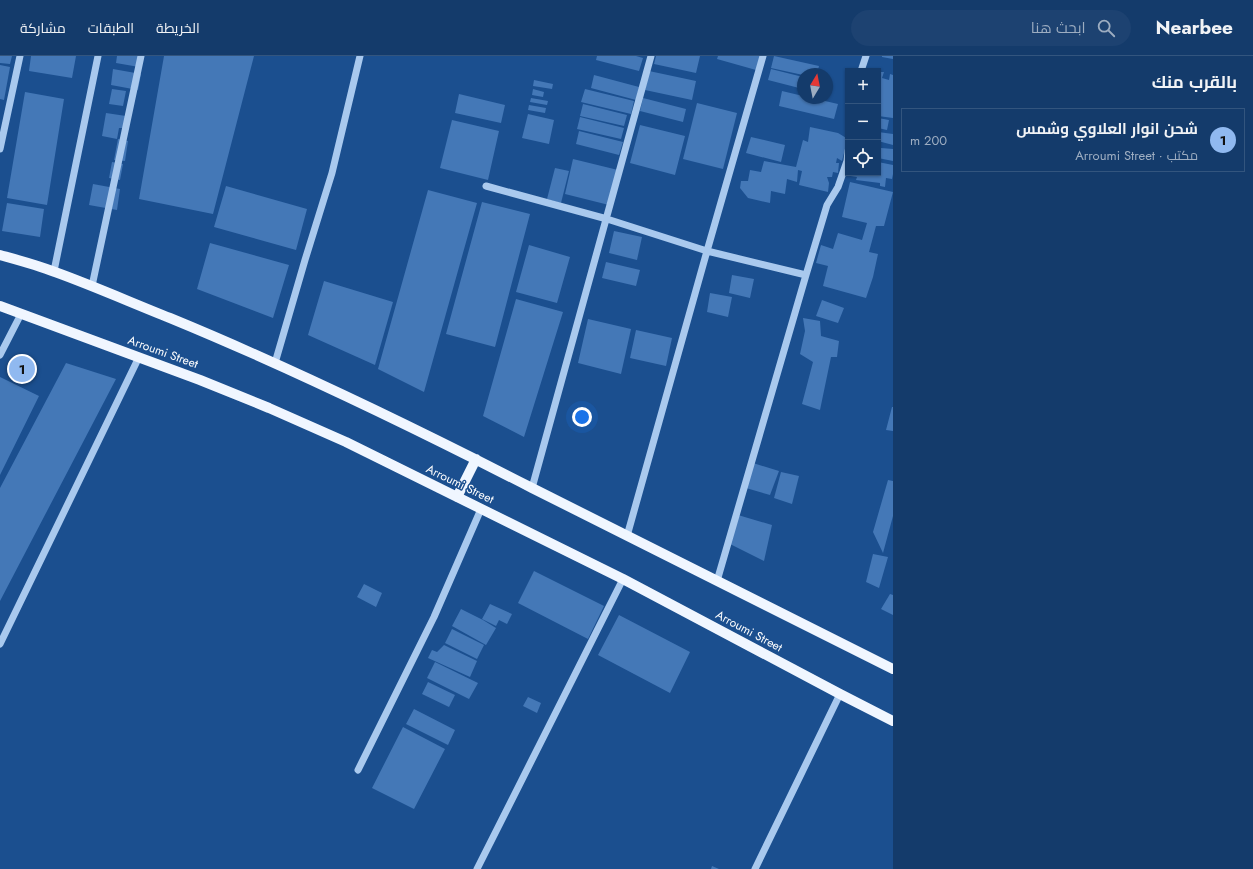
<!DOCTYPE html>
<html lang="ar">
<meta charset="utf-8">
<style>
body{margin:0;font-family:Jost,Cairo,sans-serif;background:#1d4271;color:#f1f3f6;direction:rtl}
.controls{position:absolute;right:12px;top:12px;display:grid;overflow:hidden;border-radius:0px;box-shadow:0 1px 3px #0004}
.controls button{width:36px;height:36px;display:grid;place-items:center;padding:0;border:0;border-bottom:1px solid #33557e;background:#143b6b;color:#f1f3f6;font:20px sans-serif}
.compass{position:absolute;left:797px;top:12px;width:36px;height:36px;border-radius:50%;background:#143b6b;box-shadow:0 1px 3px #0004;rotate:10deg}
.you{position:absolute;left:582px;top:361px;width:14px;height:14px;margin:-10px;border:3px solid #fff;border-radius:50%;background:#1a73e8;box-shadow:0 0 0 6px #1a73e833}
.badge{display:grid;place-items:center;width:26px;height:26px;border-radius:50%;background:#90b9f0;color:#111;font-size:13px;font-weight:700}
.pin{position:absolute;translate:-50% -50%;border:2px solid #fff;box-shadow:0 1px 4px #0006}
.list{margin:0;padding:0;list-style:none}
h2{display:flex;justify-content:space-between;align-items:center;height:52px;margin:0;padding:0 16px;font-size:17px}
h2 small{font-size:13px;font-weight:400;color:#9dadc1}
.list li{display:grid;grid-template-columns:26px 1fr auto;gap:12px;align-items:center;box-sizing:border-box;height:64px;margin:0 8px 8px;padding:0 8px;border:1px solid #33557e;border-radius:0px}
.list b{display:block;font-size:15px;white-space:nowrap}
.list p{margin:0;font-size:13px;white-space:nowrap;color:#9dadc1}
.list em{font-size:13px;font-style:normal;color:#9dadc1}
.icon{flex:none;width:22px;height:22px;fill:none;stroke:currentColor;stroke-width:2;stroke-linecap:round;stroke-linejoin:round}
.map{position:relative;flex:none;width:893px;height:813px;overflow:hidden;direction:ltr}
header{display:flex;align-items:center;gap:24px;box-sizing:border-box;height:56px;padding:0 20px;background:#143b6b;border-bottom:1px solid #33557e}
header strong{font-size:19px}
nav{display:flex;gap:22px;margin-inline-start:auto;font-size:14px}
.search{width:280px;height:36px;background:#1d4271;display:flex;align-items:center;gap:10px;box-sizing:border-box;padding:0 14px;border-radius:22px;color:#9dadc1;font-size:15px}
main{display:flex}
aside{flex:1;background:#143b6b}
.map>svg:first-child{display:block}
.building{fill:#4478b7}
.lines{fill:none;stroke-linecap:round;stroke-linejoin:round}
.minor{stroke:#a9c9ee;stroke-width:7}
.major{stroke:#f0f6ff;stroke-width:10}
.labels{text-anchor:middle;stroke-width:3;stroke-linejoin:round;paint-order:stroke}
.street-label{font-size:12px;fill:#fff;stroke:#1b4f8f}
</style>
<header>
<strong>Nearbee</strong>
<div class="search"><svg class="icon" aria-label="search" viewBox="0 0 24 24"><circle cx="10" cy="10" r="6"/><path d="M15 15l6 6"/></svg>ابحث هنا</div>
<nav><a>الخريطة</a><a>الطبقات</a><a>مشاركة</a></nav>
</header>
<main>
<aside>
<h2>بالقرب منك<small></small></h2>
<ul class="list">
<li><span class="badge">1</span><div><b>شحن انوار العلاوي وشمس</b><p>مكتب · Arroumi Street</p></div><em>200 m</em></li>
</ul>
</aside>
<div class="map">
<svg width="893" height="813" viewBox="0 0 893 813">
<rect width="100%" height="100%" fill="#1b4f8f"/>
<path class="building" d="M0,0H12L10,8L0,7Z
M31,0H76L72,22L29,15Z
M117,0H141L139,11L116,7Z
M164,0H254L213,158L139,143Z
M597,0H636L643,2L639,15L596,4Z
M656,0H700L696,17L654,8Z
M718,0H760L756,14L717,3Z
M774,0L819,10L817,18H803V19L771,12Z
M882,0H893V3L882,1Z
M0,9L10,11L4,44L0,43Z
M113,13L141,18L138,34L111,29Z
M771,13L803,21V33L768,24Z
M649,15L696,25L692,44L645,34Z
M878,16H884L882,22L889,24L890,18L893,19V62L878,60Z
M594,19L639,31L636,44L591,32Z
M534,24L553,28L552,33L533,30Z
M112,33L126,35L123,50L109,48Z
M533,33L544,36L543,41L532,39Z
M585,33L634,45L631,58L581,46Z
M782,35L803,40V42H812L838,48L834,63L779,50Z
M25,36L64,43L47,149L7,142Z
M459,38L505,49L501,67L455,57Z
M531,42L548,45L547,49L530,46Z
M643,42L686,53L683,66L640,55Z
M697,47L737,57L723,113L683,103Z
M583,48L627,59L624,70L580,60Z
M529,49L546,52L545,57L528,54Z
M106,57L126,60L124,72H119L117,83L102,80Z
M528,58L554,64L549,88L522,82Z
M580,61L624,72L621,83L577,73Z
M878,62L889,64L887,74L878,72Z
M452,64L499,75L488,124L440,112Z
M640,69L685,80L675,119L630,107Z
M810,71L838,77L848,83L846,94L845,93L842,105L837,102L836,107H839L838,117L833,116L832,121H827L829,127L828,136L799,129L802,115L798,114L797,126L787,123L785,138L771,135L770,147L748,142L740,132L741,125H748L750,114L761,116L764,105L796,111L803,84L808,86Z
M579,75L623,86L619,99L576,88Z
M878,76L893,78V89L878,85Z
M751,81L785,89L781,106L746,97Z
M118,83L128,85L125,105L114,104Z
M881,92L893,93V105L878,102V98H880Z
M573,103L618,114L609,149L565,138Z
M112,106L123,108L120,124L109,122Z
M878,106L893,109V118L892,123L886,122L885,131L880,130V127L856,124L857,121L844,119L848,109V117H878Z
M555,112L569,115L561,147L547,143Z
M850,126L893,136L884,170H876L869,196L878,198L873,221L866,242L823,230L828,210L816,207L821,189L833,193L838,177L862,184L867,167L842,161Z
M93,128L120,133L117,154L89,149Z
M226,130L307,153L296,194L214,171Z
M428,134L477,147L424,336L378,313Z
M482,146L530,158L495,291L446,278Z
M7,147L44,153L40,181L2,175Z
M614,175L642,181L637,204L609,197Z
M210,187L289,209L273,262L197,233Z
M529,189L570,201L557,247L516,236Z
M606,206L640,214L636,230L602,222Z
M732,219L754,223L750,242L729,237Z
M324,225L393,246L375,309L308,279Z
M710,237L732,241L728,261L707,256Z
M516,243L563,256L524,381L483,360Z
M822,244L844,252L838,267L816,260Z
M803,262L820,265L821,280L839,285L837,301H831L820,354L802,348L813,306L800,298L805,275Z
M588,263L631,273L621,318L578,307Z
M636,274L672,282L666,310L630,302Z
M66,307L116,323L0,545V432Z
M0,321L39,340L0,419Z
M892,351H893V375L886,374Z
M753,407L779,415L770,439L746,432Z
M781,416L799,420L792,448L774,442Z
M888,424L893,425V460L883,497L873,476Z
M738,459L772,469L764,505L730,488Z
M873,498L888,501L879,532L866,526Z
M534,515L604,550L588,583L518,547Z
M364,528L382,537L376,551L357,541Z
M890,538L893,539V559L881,553Z
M490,548L512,558L507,568L499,564L496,570L482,563Z
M461,553L483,564L496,572L486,589L452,570Z
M619,559L690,596L670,637L598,599Z
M452,573L484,589L477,603L445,587Z
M444,589L477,605L470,621L428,602L432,594L437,596Z
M435,606L478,627L469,643L427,622Z
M428,626L455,639L449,651L422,638Z
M528,641L541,647L537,657L523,650Z
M414,653L455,674L448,689L406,668Z
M403,671L445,693L414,753L372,732Z
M712,810L719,813H711Z"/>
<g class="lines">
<path class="minor" d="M861,15L866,0
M0,93L20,0
M486,130L607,163L707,195L806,219
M54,215L98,0
M92,230L141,0
M0,299L21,258
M275,307L305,204L332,117L360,0
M532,432L651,0
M627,480L707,195L763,0
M717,525L806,219L827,149L838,131L847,105L848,95
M0,588L139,301
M358,714L434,561L481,453
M477,813L623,523
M755,813L840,638"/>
<path class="major" d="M0,199C18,204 37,209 55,216C94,230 132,247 170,262C294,313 413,371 532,432L893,613
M0,250L200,324L269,352L346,386L623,523L840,638L893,665
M457,441L476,403"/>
</g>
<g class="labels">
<g class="street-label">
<text transform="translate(163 296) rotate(20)" y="4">Arroumi Street</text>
<text transform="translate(460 428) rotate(26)" y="4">Arroumi Street</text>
<text transform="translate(749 575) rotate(28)" y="4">Arroumi Street</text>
</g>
</g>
</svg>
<div class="controls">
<button>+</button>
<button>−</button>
<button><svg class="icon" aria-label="locate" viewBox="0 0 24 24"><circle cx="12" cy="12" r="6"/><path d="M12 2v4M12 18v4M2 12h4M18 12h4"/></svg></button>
</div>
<svg class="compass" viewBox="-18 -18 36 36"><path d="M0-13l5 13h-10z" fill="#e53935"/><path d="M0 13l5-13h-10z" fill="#9dadc1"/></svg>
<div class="you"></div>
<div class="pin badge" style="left:22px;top:313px">1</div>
</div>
</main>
